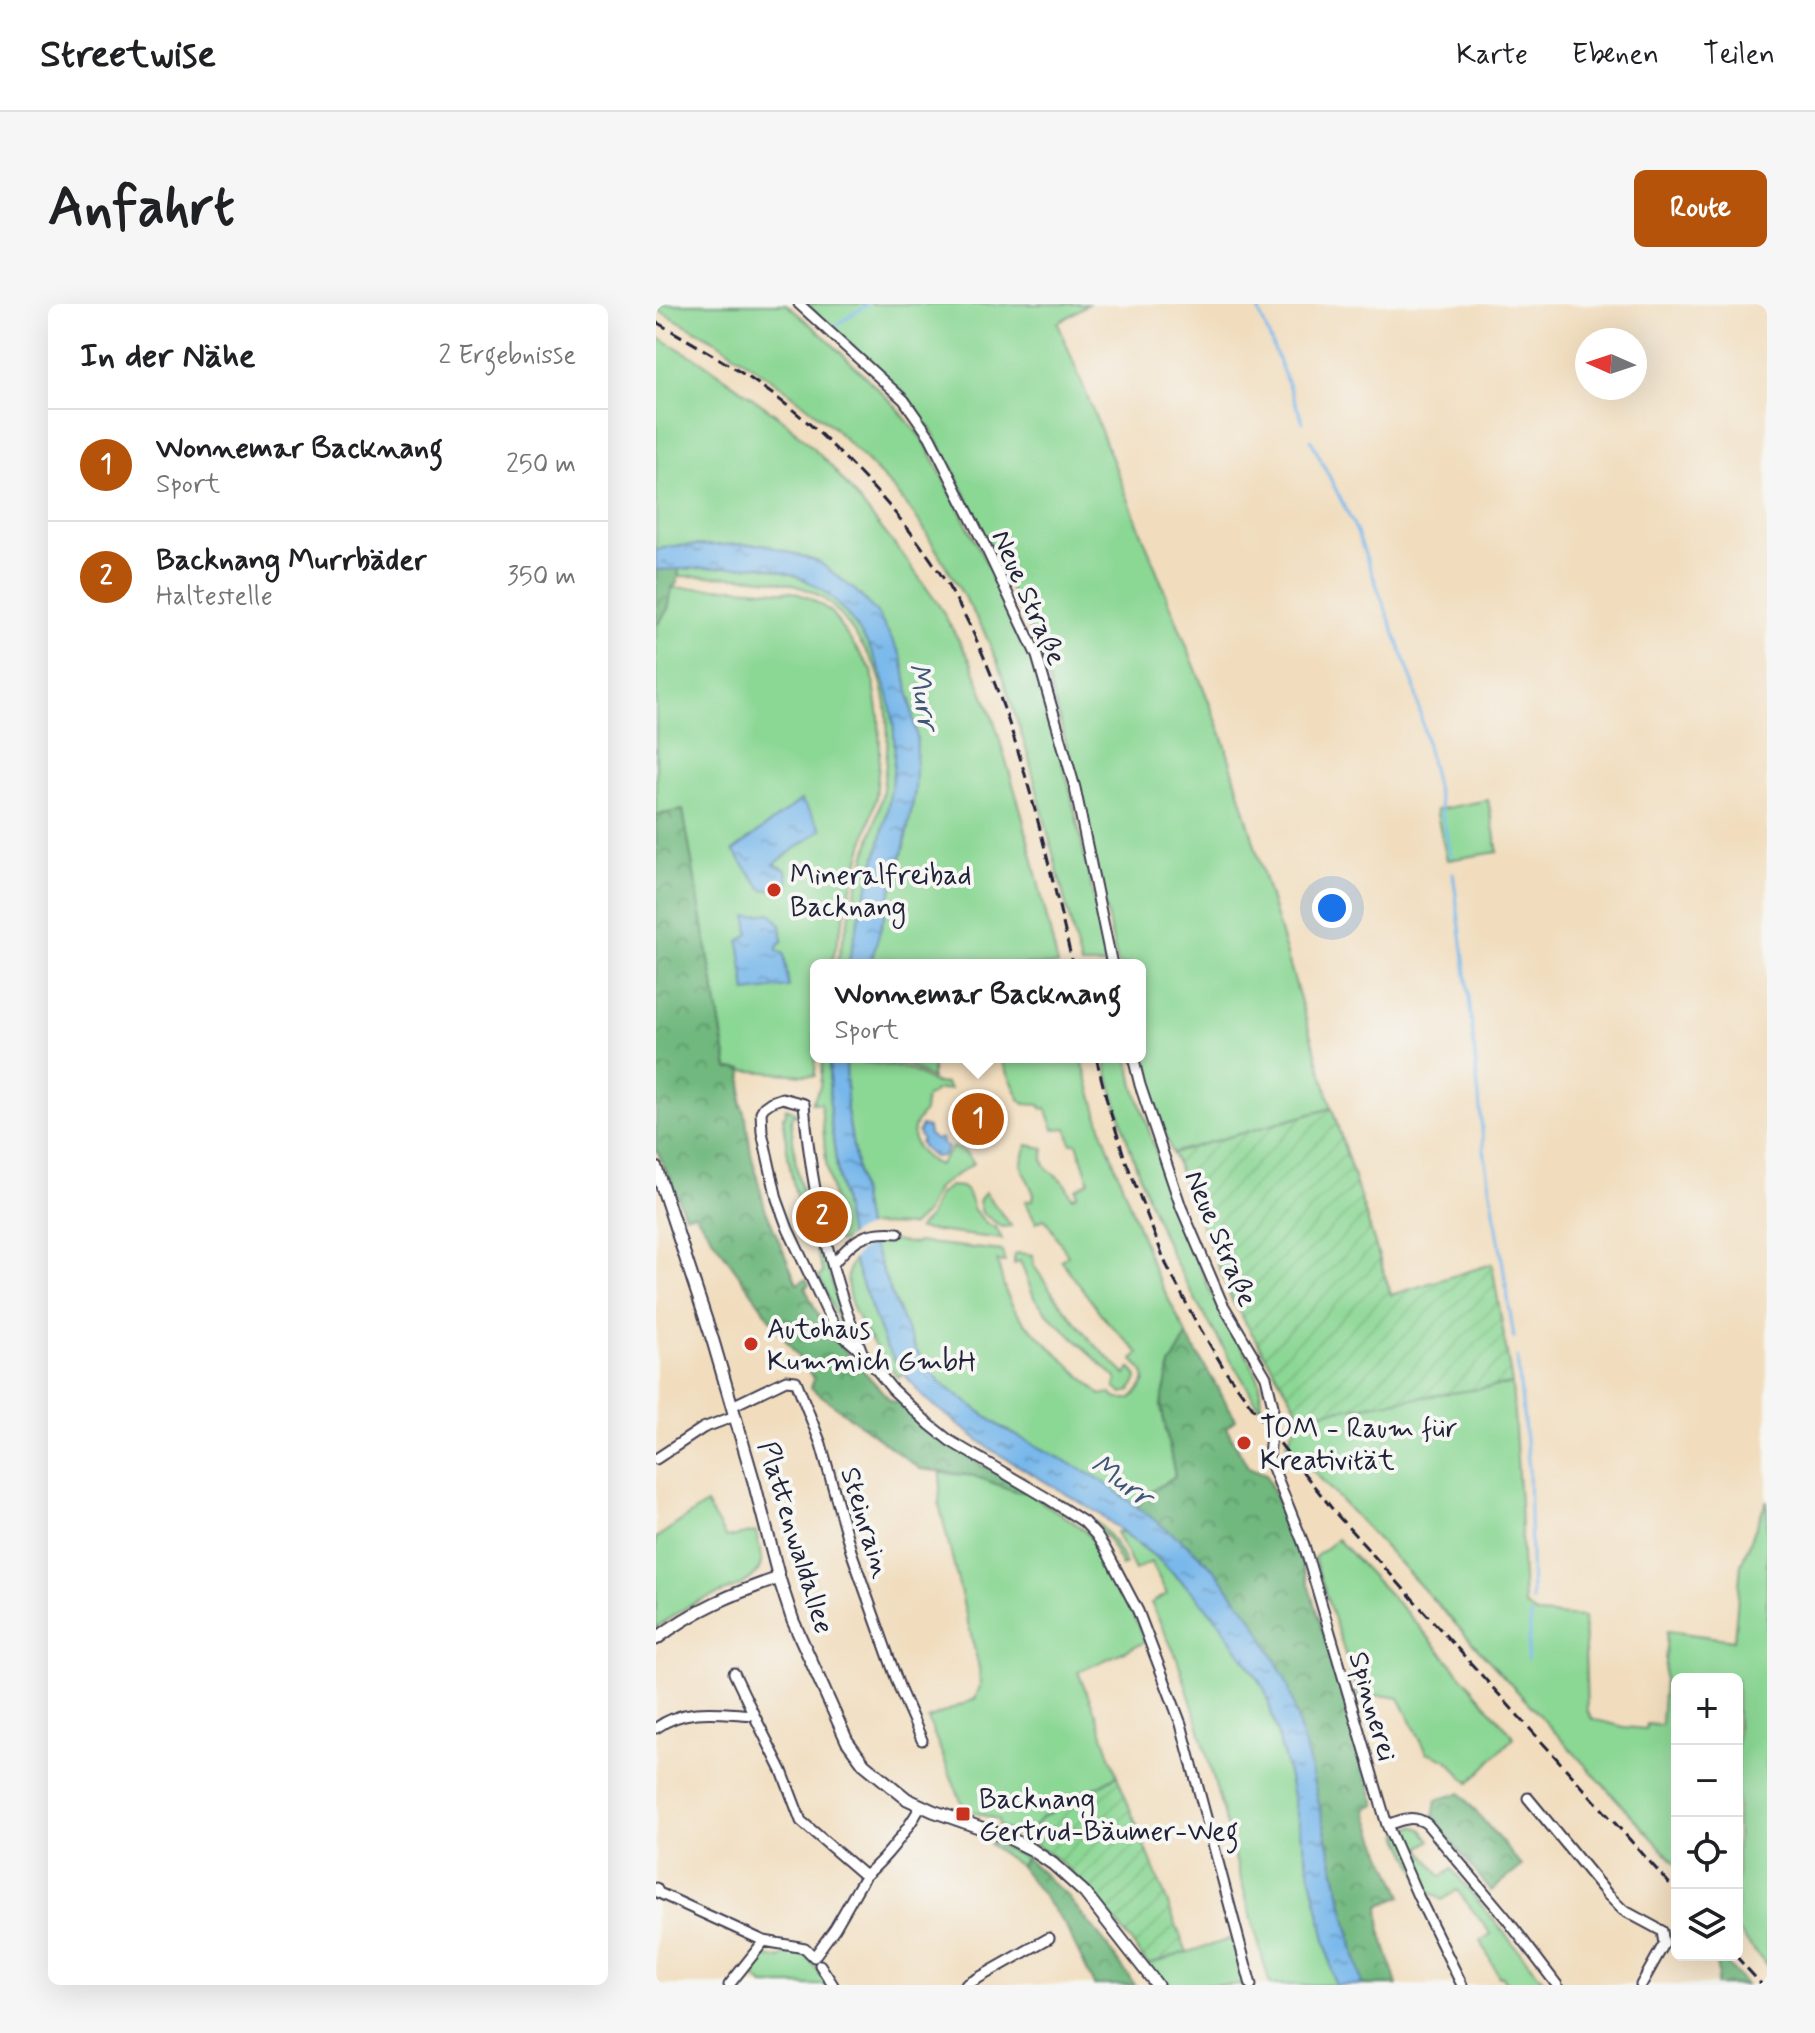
<!DOCTYPE html>
<html lang="de">
<meta charset="utf-8">
<style>
body{margin:0;font-family:Mynerve,sans-serif;background:#f6f6f6;color:#202124}
.controls{position:absolute;right:24px;bottom:24px;display:grid;overflow:hidden;border-radius:12px;box-shadow:0 8px 32px #0002}
.controls button{width:72px;height:72px;display:grid;place-items:center;padding:0;border:0;border-bottom:2px solid #e0e0e0;background:#fff;color:#202124;font:40px sans-serif}
.compass{position:absolute;left:919px;top:24px;width:72px;height:72px;border-radius:50%;background:#fff;box-shadow:0 8px 32px #0002;rotate:273deg}
.you{position:absolute;left:676px;top:604px;width:28px;height:28px;margin:-20px;border:6px solid #fff;border-radius:50%;background:#1a73e8;box-shadow:0 0 0 12px #1a73e833}
.badge{display:grid;place-items:center;width:52px;height:52px;border-radius:50%;background:#b45309;color:#fff;font-size:26px;font-weight:700}
.pin{position:absolute;translate:-50% -50%;border:4px solid #fff;box-shadow:0 2px 8px #0006}
.popup{position:absolute;left:154px;top:655px;width:336px;height:104px;box-sizing:border-box;display:grid;place-content:center;border-radius:12px;background:#fff;filter:drop-shadow(0 2px 6px #0005);font-size:26px;white-space:nowrap;color:#757577}
.popup b{font-size:30px;color:#202124}
.popup::after{content:'';position:absolute;left:50%;top:100%;margin-left:-16px;border:16px solid transparent;border-top-color:#fff}
.list{margin:0;padding:0;list-style:none}
h2{display:flex;justify-content:space-between;align-items:center;height:104px;margin:0;padding:0 32px;font-size:34px}
h2 small{font-size:26px;font-weight:400;color:#757577}
.list li{display:grid;grid-template-columns:52px 1fr auto;gap:24px;align-items:center;box-sizing:border-box;height:112px;padding:0 32px;border-top:2px solid #e0e0e0}
.list b{display:block;font-size:30px;white-space:nowrap}
.list p{margin:0;font-size:26px;white-space:nowrap;color:#757577}
.list em{font-size:26px;font-style:normal;color:#757577}
.icon{flex:none;width:44px;height:44px;fill:none;stroke:currentColor;stroke-width:2;stroke-linecap:round;stroke-linejoin:round}
.map{position:relative;flex:none;width:1111px;height:1681px;overflow:hidden;border-radius:12px}
header{display:flex;align-items:center;gap:48px;box-sizing:border-box;height:112px;padding:0 40px;background:#fff;border-bottom:2px solid #e0e0e0}
header strong{font-size:38px}
nav{display:flex;gap:44px;margin-inline-start:auto;font-size:28px}
.intro{display:flex;align-items:center;justify-content:space-between;box-sizing:border-box;height:192px;padding:0 48px}
h1{margin:0;font-size:56px}
.button{padding:20px 36px;border-radius:12px;background:#b45309;color:#fff;font-size:28px;font-weight:700}
main{display:flex;gap:48px;padding:0 48px}
aside{flex:1;background:#fff;border-radius:12px;box-shadow:0 8px 32px #0002}
.map>svg:first-child{display:block}
.green{fill:#8bd794;stroke:#567c68;stroke-width:2}
.forest{fill:url(#forest-crowns);stroke:#496d5c;stroke-width:2}
.garden{fill:url(#garden-furrows);stroke:#567c68;stroke-width:2}
.water{fill:url(#water-ripples);stroke:#4c6c93;stroke-width:2}
.pier{fill:#f1ddbe}
.lines{fill:none;stroke-linecap:round;stroke-linejoin:round}
.stream{stroke:#77b7eb;stroke-width:3}
.minor-casing{stroke:#413e4f;stroke-width:13}
.tertiary-casing{stroke:#413e4f;stroke-width:15}
.minor{stroke:#fff;stroke-width:9}
.tertiary{stroke:#fff;stroke-width:11}
.rail{stroke:#22223b;stroke-width:3;stroke-dasharray:12 6;stroke-linecap:butt}
.poi-dot{fill:#c8321e;stroke:#f6f6f2;stroke-width:3}
.labels{text-anchor:middle;stroke-width:8;stroke-linejoin:round;paint-order:stroke}
.street-label{font-size:28px;fill:#22223b;stroke:#f6f6f2}
.poi-label{font-size:28px;fill:#22223b;stroke:#f6f6f2;text-anchor:start}
.water-label{font-size:30px;font-style:italic;fill:#405679;stroke:#f6f6f2}
</style>
<header>
<strong>Streetwise</strong>
<nav><a>Karte</a><a>Ebenen</a><a>Teilen</a></nav>
</header>
<div class="intro"><h1>Anfahrt</h1><a class="button">Route</a></div>
<main>
<aside>
<h2>In der Nähe<small>2 Ergebnisse</small></h2>
<ul class="list">
<li><span class="badge">1</span><div><b>Wonnemar Backnang</b><p>Sport</p></div><em>250 m</em></li>
<li><span class="badge">2</span><div><b>Backnang Murrbäder</b><p>Haltestelle</p></div><em>350 m</em></li>
</ul>
</aside>
<div class="map">
<svg width="1111" height="1681" viewBox="0 0 1111 1681">
<defs>
<pattern id="forest-crowns" width="20" height="18" patternUnits="userSpaceOnUse" patternTransform="scale(2)"><rect width="20" height="18" fill="#70b87e"/><path d="M2 6a3 3 0 1 1 6 0M12 15a3 3 0 1 1 6 0" fill="none" stroke="#5c9568"/></pattern>
<pattern id="garden-furrows" width="10" height="10" patternUnits="userSpaceOnUse" patternTransform="scale(2)"><rect width="10" height="10" fill="#8bd794"/><path d="M-1 1l2-2M0 10L10 0M9 11l2-2" fill="none" stroke="#78b880"/></pattern>
<pattern id="water-ripples" width="26" height="14" patternUnits="userSpaceOnUse" patternTransform="scale(2)"><rect width="26" height="14" fill="#77b7eb"/><path d="M2 4q2-2 4 0t4 0M15 11q2-2 4 0t4 0" fill="none" stroke="#6194c0"/></pattern>
</defs>
<rect width="100%" height="100%" fill="#f6f6f2"/>
<filter id="ink" filterUnits="userSpaceOnUse"><feTurbulence type="fractalNoise" baseFrequency=".0125" numOctaves="2"/><feDisplacementMap in="SourceGraphic" scale="16" xChannelSelector="R" yChannelSelector="G"/><feConvolveMatrix kernelMatrix="1 2 1 2 8 2 1 2 1" color-interpolation-filters="sRGB"/></filter>
<filter id="wash" filterUnits="userSpaceOnUse"><feTurbulence type="fractalNoise" baseFrequency=".006" numOctaves="4" result="noise"/><feDisplacementMap in="SourceGraphic" scale="32" xChannelSelector="R" yChannelSelector="G"/><feGaussianBlur stdDeviation="1.8" result="paint"/><feColorMatrix in="noise" values="0 0 0 0 0 0 0 0 0 0 0 0 0 0 0 0 0 1.4 0 .05"/><feComposite in="paint" operator="in"/></filter>
<g filter="url(#wash)">
<rect width="100%" height="100%" fill="#f1ddbe"/>
<path class="green" d="M0,0H130L171,35L240,103L269,138L377,351L415,489L452,661H425L372,450L341,357L326,323L265,220L238,185L177,123L133,88L60,37L0,5Z
M150,0H432L402,19L567,433L676,804L516,849L492,780L484,750V661H462L424,489L385,350L308,188L277,129L249,91Z
M0,32L50,60L131,119L175,162L247,251L284,303L315,358L339,420L365,507L402,661H214L248,543L259,487L255,395L163,258L107,240L16,242L0,246Z
M104,262C148,270 173,285 199,321C211,337 222,356 229,374C256,451 225,533 205,608C200,625 196,643 192,661H180L226,492C232,450 237,405 221,366C215,353 206,341 198,329C184,308 169,291 144,283C105,270 62,273 22,272L23,264Z
M16,284H79L137,288L153,294L174,307L216,367L223,413L224,447L220,493L175,661H160L159,772L72,765L27,507L0,511V322L12,305Z
M832,496L842,548L791,556L780,506Z
M167,753H173L174,813L183,878L193,932L186,938L181,937L176,915L179,914L177,907L179,905L170,858L165,799H156L164,783Z
M196,753H276L275,757L277,765L275,771L276,775L252,761Z
M344,753H425L447,829L498,966L531,1032L514,1062L505,1101L519,1172L490,1191L481,1204L443,1175L346,1124L284,1078L260,1046L238,997L216,939L231,936L260,940L261,938L346,947L349,958L341,957L349,986L357,1003L369,1019L445,1091L454,1089L461,1095H474C492,1079 494,1073 477,1056L483,1049L448,1014L405,956L412,951L389,915L380,918L369,897L377,896L378,890L365,861L371,841L388,844C383,868 397,865 409,880C412,884 413,888 416,893L421,891L420,885L433,877L421,839H415L411,824L398,825L390,804L386,805L384,801L369,800L365,797Z
M448,753H472L478,782L520,907L554,987L594,1057L604,1078L605,1106C573,1051 534,992 508,934C483,876 463,814 448,753Z
M190,755L253,765L278,779L290,780L294,785L281,786L270,794C268,798 269,803 268,807C266,812 262,814 260,819C251,838 266,854 283,861L297,843L309,848L318,859L281,884L269,910L256,922L219,921L210,923L191,807Z
M130,804L137,807L142,812L136,811L135,818L140,861L148,899L156,903L160,919L150,922C136,887 131,849 127,812H129Z
M294,882L306,883L311,887L318,906L330,919L340,924L346,935L262,925L273,913L282,891Z
M329,888L355,922L346,923L326,909L323,897Z
M162,923L180,996L191,1023L190,1027L186,1025L163,973L167,969L153,925Z
M361,949L377,951L378,962L403,998L435,1037L470,1071L474,1064L480,1071L481,1075L474,1087L467,1089L459,1084L461,1075L392,1010L378,993L364,957L358,960V952Z
M197,955L229,1041L248,1070L242,1073C220,1043 176,994 197,955Z
M856,1080L864,1200L868,1301L880,1310L928,1313L931,1407L936,1415L968,1423L990,1425L991,1420L1005,1421L1011,1327L1078,1336L1085,1260L1111,1196V1662L1081,1626V1375H1021V1561L725,1239L631,1139L645,1111Z
M285,1169L318,1172L359,1187L370,1188C388,1200 407,1210 424,1223C449,1242 476,1307 489,1338L422,1368L440,1410L461,1472L385,1514L368,1534L342,1522V1516L308,1505L272,1415L319,1395L324,1382L323,1364L283,1200Z
M50,1200L70,1234L100,1228C101,1237 106,1250 105,1259C102,1281 59,1290 43,1297C28,1304 13,1314 0,1324V1234Z
M434,1214C453,1226 460,1241 470,1260L466,1262L452,1235L433,1216Z
M460,1228H466L502,1255L534,1285L563,1317L609,1386L630,1461L648,1537L679,1681H614L542,1419L521,1354L495,1299L511,1290L495,1258L479,1266Z
M681,1235L762,1321L858,1433L813,1479L790,1455L771,1448L743,1394L724,1391L704,1396L658,1254Z
M758,1522L766,1525L775,1536L764,1544L785,1573L796,1565L891,1681H851L846,1672L843,1673L825,1637L835,1630L801,1586L786,1596L770,1586L745,1536L743,1529Z
M335,1538L370,1554L364,1562L333,1540Z
M575,1635L589,1681H508L492,1660Z
M132,1647L148,1649L172,1679L171,1681H107L93,1667L106,1651L125,1655Z"/>
<path class="forest" d="M23,264L22,278L16,284L12,305L0,322V266Z
M27,506L72,765H87L85,799L90,815L95,849L109,904L141,980L150,975L153,980L149,984L169,1025L235,1097L241,1098L274,1127L326,1161L352,1173L370,1188L359,1187L318,1172L264,1165L155,1084L158,1075L39,910L29,911L0,844V511Z
M531,1032L580,1115L570,1123L592,1163L610,1170L642,1247L720,1501L710,1505L721,1537L746,1592L723,1602L725,1628L741,1681H706L670,1530L559,1266L532,1241L481,1204L490,1191L519,1172L505,1101L514,1062Z
M804,1489L866,1562L835,1587L777,1515L780,1496Z
M370,1554L411,1592L447,1636L479,1681H438L409,1621L364,1562Z
M1058,1651H1063L1090,1681H1060L1062,1669Z"/>
<path class="garden" d="M676,804L735,991L836,960L856,1080L645,1111L576,996L516,849Z
M461,1472L531,1648L492,1660C455,1613 422,1562 368,1534L385,1514Z"/>
<path class="water" d="M107,240L163,258L200,287L221,309L246,353L261,434L259,487L248,543L214,661H192C196,643 200,625 205,608C232,508 267,414 199,321C173,285 148,270 104,262L0,266V246L16,242Z
M145,496L166,525L118,560L130,566L133,584L107,586L77,547Z
M115,609L125,621L127,637L121,642V646L128,650L133,683L90,688L83,637L93,630L91,612Z
M173,753H190L191,807L210,923L238,997L260,1046L284,1078L346,1124L444,1175L532,1241L559,1266L598,1317L631,1378L652,1454L706,1681H679L630,1461L609,1386L563,1317L534,1285L502,1255L444,1210L334,1145L267,1093L248,1070L229,1041L197,955L183,878L174,813Z
M265,822L272,824L273,831L281,837L284,834L287,836L285,839L292,844L287,852L278,853L270,847L264,839L266,836L262,829Z"/>
<path class="pier" d="M214,922L220,938L204,947L194,959L189,935L199,928Z"/>
<g class="lines">
<path class="stream" d="M600,0L647,118
M179,22L212,0
M655,136L700,226L758,381L795,552
M797,569L813,693L828,846L845,948
M845,948L858,1034
M861,1053L873,1165L876,1297
M871,1355L875,1311"/>
</g>
</g>
<g filter="url(#ink)">
<g class="lines">
<defs>
<path id="minor" d="M143,0L248,96L274,133L331,246L381,352L419,484L456,661
M477,753L484,781L525,903L566,999L610,1073L617,1102L613,1154L648,1241L731,1521L761,1590L806,1681
M177,960C197,936 208,926 242,929
M206,1048C174,970 155,884 148,800L126,794L115,798L108,803L105,808L106,828L121,895L132,925L172,1010L184,1029L206,1048L236,1085L274,1121L294,1137L391,1194L428,1218L440,1231L450,1246L482,1307L525,1420L595,1681
M76,1102L130,1076L140,1077L165,1140L195,1247L245,1388L266,1436
M0,1155L47,1124L79,1112
M78,1369L98,1411
M0,1424C31,1402 63,1409 98,1411L126,1467L145,1517L209,1572C232,1552 250,1528 265,1502
M872,1494L952,1591L967,1606L1006,1627L1008,1640L985,1681
M731,1521C745,1516 757,1510 771,1520L850,1614L901,1681
M0,1584L3,1589L108,1637L149,1644L158,1653L179,1624L209,1572
M164,1661L177,1681
M73,1681L108,1637
M310,1681L393,1634"/>
<path id="tertiary" d="M0,864L57,1037L98,1178L123,1274L137,1317L191,1437L208,1460L251,1495L277,1507L351,1533L375,1545L397,1560L429,1589L501,1681
M0,1335C38,1306 78,1289 123,1274"/>
</defs>
<use href="#minor" class="minor-casing"/>
<use href="#tertiary" class="tertiary-casing"/>
<use href="#minor" class="minor"/>
<use href="#tertiary" class="tertiary"/>
<path class="rail" d="M0,18C44,43 88,68 128,99C157,121 182,147 207,173C249,218 286,265 313,320C365,428 389,546 417,661
M440,753L451,797L468,852L510,960L539,1016L569,1066L614,1127L682,1212L1021,1588
M1079,1651L1106,1681"/>
</g>
</g>
<g class="poi-dot">
<circle cx="118" cy="586" r="8"/>
<circle cx="95" cy="1040" r="8"/>
<circle cx="588" cy="1139" r="8"/>
<rect x="299" y="1502" width="16" height="16" rx="4"/>
</g>
<g class="labels">
<g class="street-label">
<text transform="translate(374 293) rotate(66)" y="10">Neue Straße</text>
<text transform="translate(566 934) rotate(67)" y="10">Neue Straße</text>
<text transform="translate(211 1218) rotate(73)" y="10">Steinrain</text>
<text transform="translate(141 1233) rotate(73)" y="10">Plattenwaldallee</text>
<text transform="translate(718 1402) rotate(74)" y="10">Spinnerei</text>
</g>
<g class="poi-label">
<text x="134" y="580">Mineralfreibad<tspan x="134" dy="32">Backnang</tspan></text>
<text x="111" y="1034">Autohaus<tspan x="111" dy="32">Kummich GmbH</tspan></text>
<text x="604" y="1133">TOM - Raum für<tspan x="604" dy="32">Kreativität</tspan></text>
<text x="323" y="1504">Backnang<tspan x="323" dy="32">Gertrud-Bäumer-Weg</tspan></text>
</g>
<g class="water-label">
<text transform="translate(268 392) rotate(81)" y="10">Murr</text>
<text transform="translate(466 1176) rotate(36)" y="10">Murr</text>
</g>
</g>
</svg>
<div class="controls">
<button>+</button>
<button>−</button>
<button><svg class="icon" aria-label="locate" viewBox="0 0 24 24"><circle cx="12" cy="12" r="6"/><path d="M12 2v4M12 18v4M2 12h4M18 12h4"/></svg></button>
<button><svg class="icon" aria-label="layers" viewBox="0 0 24 24"><path d="M12 4l9 5-9 5-9-5zM3 14l9 5 9-5"/></svg></button>
</div>
<svg class="compass" viewBox="-18 -18 36 36"><path d="M0-13l5 13h-10z" fill="#e53935"/><path d="M0 13l5-13h-10z" fill="#757577"/></svg>
<div class="you"></div>
<div class="pin badge" style="left:322px;top:815px">1</div>
<div class="popup"><b>Wonnemar Backnang</b>Sport</div>
<div class="pin badge" style="left:166px;top:913px">2</div>
</div>
</main>
